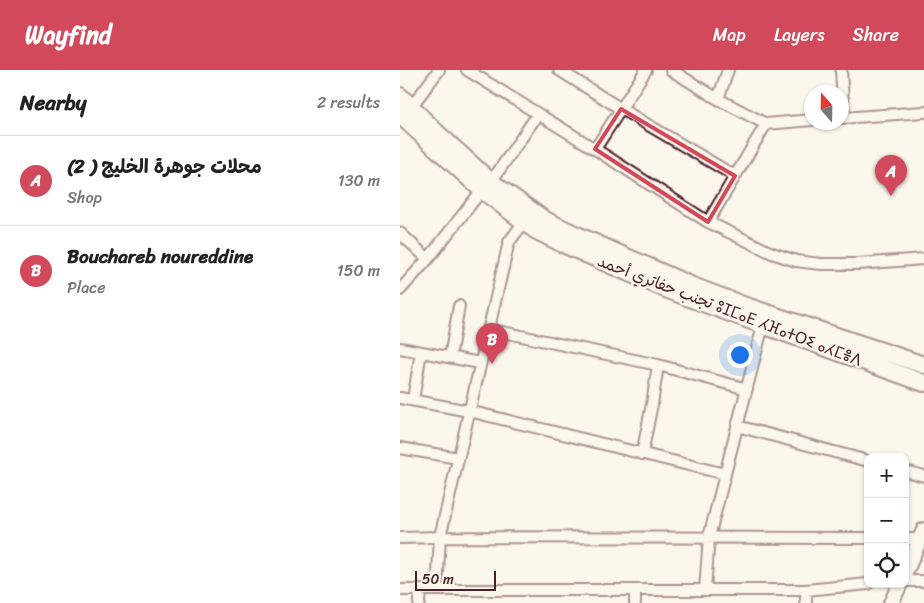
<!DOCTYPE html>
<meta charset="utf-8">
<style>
body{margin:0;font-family:Sriracha,"Playpen Sans Arabic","Noto Sans Tifinagh",sans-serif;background:#f6f6f6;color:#222}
.controls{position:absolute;right:15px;bottom:15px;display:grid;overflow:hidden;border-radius:10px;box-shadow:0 1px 4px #0004}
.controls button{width:45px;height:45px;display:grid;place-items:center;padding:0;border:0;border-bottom:1px solid #e0e0e0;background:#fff;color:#222;font:25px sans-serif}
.compass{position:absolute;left:404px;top:15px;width:45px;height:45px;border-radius:50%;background:#fff;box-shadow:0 1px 4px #0004;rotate:340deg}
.scale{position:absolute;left:15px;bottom:12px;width:81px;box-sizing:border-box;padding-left:5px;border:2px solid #4a1f2b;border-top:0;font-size:14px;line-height:18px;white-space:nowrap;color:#4a1f2b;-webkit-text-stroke:4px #fbf7ec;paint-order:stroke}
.you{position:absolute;left:339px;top:284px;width:18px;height:18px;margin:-12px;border:4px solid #fff;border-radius:50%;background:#1a73e8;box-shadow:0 0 0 8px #1a73e833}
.badge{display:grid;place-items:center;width:32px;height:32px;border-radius:50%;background:#d1495b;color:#fff;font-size:16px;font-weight:700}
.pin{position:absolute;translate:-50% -41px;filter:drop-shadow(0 1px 2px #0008)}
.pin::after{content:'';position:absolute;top:26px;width:18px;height:15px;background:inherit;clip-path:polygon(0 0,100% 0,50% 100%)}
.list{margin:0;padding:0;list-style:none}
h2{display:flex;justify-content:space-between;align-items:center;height:65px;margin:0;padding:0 20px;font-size:21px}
h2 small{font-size:16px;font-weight:400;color:#767676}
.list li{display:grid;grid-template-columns:32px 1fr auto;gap:15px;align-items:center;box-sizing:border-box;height:90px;padding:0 20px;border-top:1px solid #e0e0e0}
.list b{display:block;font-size:19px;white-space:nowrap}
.list p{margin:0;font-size:16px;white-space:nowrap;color:#767676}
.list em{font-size:16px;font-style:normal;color:#767676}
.icon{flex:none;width:28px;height:28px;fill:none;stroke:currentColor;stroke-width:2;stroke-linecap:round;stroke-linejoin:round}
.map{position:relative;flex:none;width:524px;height:533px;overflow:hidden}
header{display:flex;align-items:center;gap:30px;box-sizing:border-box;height:70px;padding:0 25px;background:#d1495b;color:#fff}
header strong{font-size:24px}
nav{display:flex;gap:28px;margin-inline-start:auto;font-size:18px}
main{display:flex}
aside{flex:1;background:#fff}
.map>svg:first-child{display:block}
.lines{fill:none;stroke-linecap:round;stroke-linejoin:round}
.minor-casing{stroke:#4a1f2b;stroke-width:14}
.secondary-casing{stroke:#4a1f2b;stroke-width:18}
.primary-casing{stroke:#4a1f2b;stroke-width:20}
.minor{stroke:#fbf7ec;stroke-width:10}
.secondary{stroke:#fbf7ec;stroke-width:14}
.primary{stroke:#fbf7ec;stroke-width:16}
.marked{fill:none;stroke:#d1495b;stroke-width:4;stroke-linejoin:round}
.labels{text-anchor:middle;stroke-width:5;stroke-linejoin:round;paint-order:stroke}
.street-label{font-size:16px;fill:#4a1f2b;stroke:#fbf7ec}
</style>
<header>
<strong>Wayfind</strong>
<nav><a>Map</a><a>Layers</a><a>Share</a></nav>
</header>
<main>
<aside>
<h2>Nearby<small>2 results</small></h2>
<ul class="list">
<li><span class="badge">A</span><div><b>محلات جوهرة الخليج ( 2)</b><p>Shop</p></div><em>130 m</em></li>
<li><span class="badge">B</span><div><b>Bouchareb noureddine</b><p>Place</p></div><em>150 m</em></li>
</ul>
</aside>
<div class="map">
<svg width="524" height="533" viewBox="0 0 524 533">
<rect width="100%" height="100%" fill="#fbf7ec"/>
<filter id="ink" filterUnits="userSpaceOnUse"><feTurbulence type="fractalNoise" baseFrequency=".02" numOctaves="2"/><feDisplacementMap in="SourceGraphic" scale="10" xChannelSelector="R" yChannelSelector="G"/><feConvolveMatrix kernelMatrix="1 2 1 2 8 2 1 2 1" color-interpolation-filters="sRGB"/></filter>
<g filter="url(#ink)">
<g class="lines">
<defs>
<path id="minor" d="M67,0L195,79L308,152L372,183L396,191L421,194H457L524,189
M159,0L221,39L335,106
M271,0L318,29L366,54L412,50
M441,0L444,48
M318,29L328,0
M8,41L39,0
M442,48L524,42
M195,79L246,0
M91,112L138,44
M308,152L366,54
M0,163L28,189
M0,220L28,189L82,120
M88,259L258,295L347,319
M0,278L80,293
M50,287L59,236
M0,328L69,341L325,404
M13,330L21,282
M337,356L468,391
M0,378L58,388
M242,384L252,334L258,295
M505,401L524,406
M0,468L40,467L468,468
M505,469H520
M505,511H524
M0,520H406L468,514
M37,520L40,467L109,172L124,152
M235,520V533
M305,520L309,467L363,255
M19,533L20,520
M406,533V520"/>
<path id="secondary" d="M505,503L524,460
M491,533L500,514"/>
<path id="primary" d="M0,26L36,62L91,112L145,150L179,166L290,215L343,235L524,295
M0,45L82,120L135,160L163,174L268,220L335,245L524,313"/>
</defs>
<use href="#minor" class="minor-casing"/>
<use href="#secondary" class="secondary-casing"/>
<use href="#primary" class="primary-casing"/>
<use href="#minor" class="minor"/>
<use href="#secondary" class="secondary"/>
<use href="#primary" class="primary"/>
</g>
</g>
<path d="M0 0H524V533H0ZM221,39L335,106L308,152L195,79Z" fill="#fbf7ec" fill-opacity=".55" fill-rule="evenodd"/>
<path class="marked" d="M221,39L335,106L308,152L195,79Z"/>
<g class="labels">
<g class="street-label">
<text transform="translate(330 240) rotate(21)" y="6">تجنب حفاتري أحمد ⵓⵊⵎⴰⴹ ⵃⴼⴰⵜⵔⵉ ⴰⵃⵎⴻⴷ</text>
</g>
</g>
</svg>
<div class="controls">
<button>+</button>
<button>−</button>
<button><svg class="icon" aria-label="locate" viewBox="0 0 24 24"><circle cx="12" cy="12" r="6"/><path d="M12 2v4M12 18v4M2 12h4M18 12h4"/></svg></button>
</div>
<svg class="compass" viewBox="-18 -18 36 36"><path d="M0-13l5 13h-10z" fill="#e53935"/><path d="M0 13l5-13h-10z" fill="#767676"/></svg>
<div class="scale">50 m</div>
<div class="you"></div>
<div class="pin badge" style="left:491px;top:126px">A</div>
<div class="pin badge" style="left:92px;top:294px">B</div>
</div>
</main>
